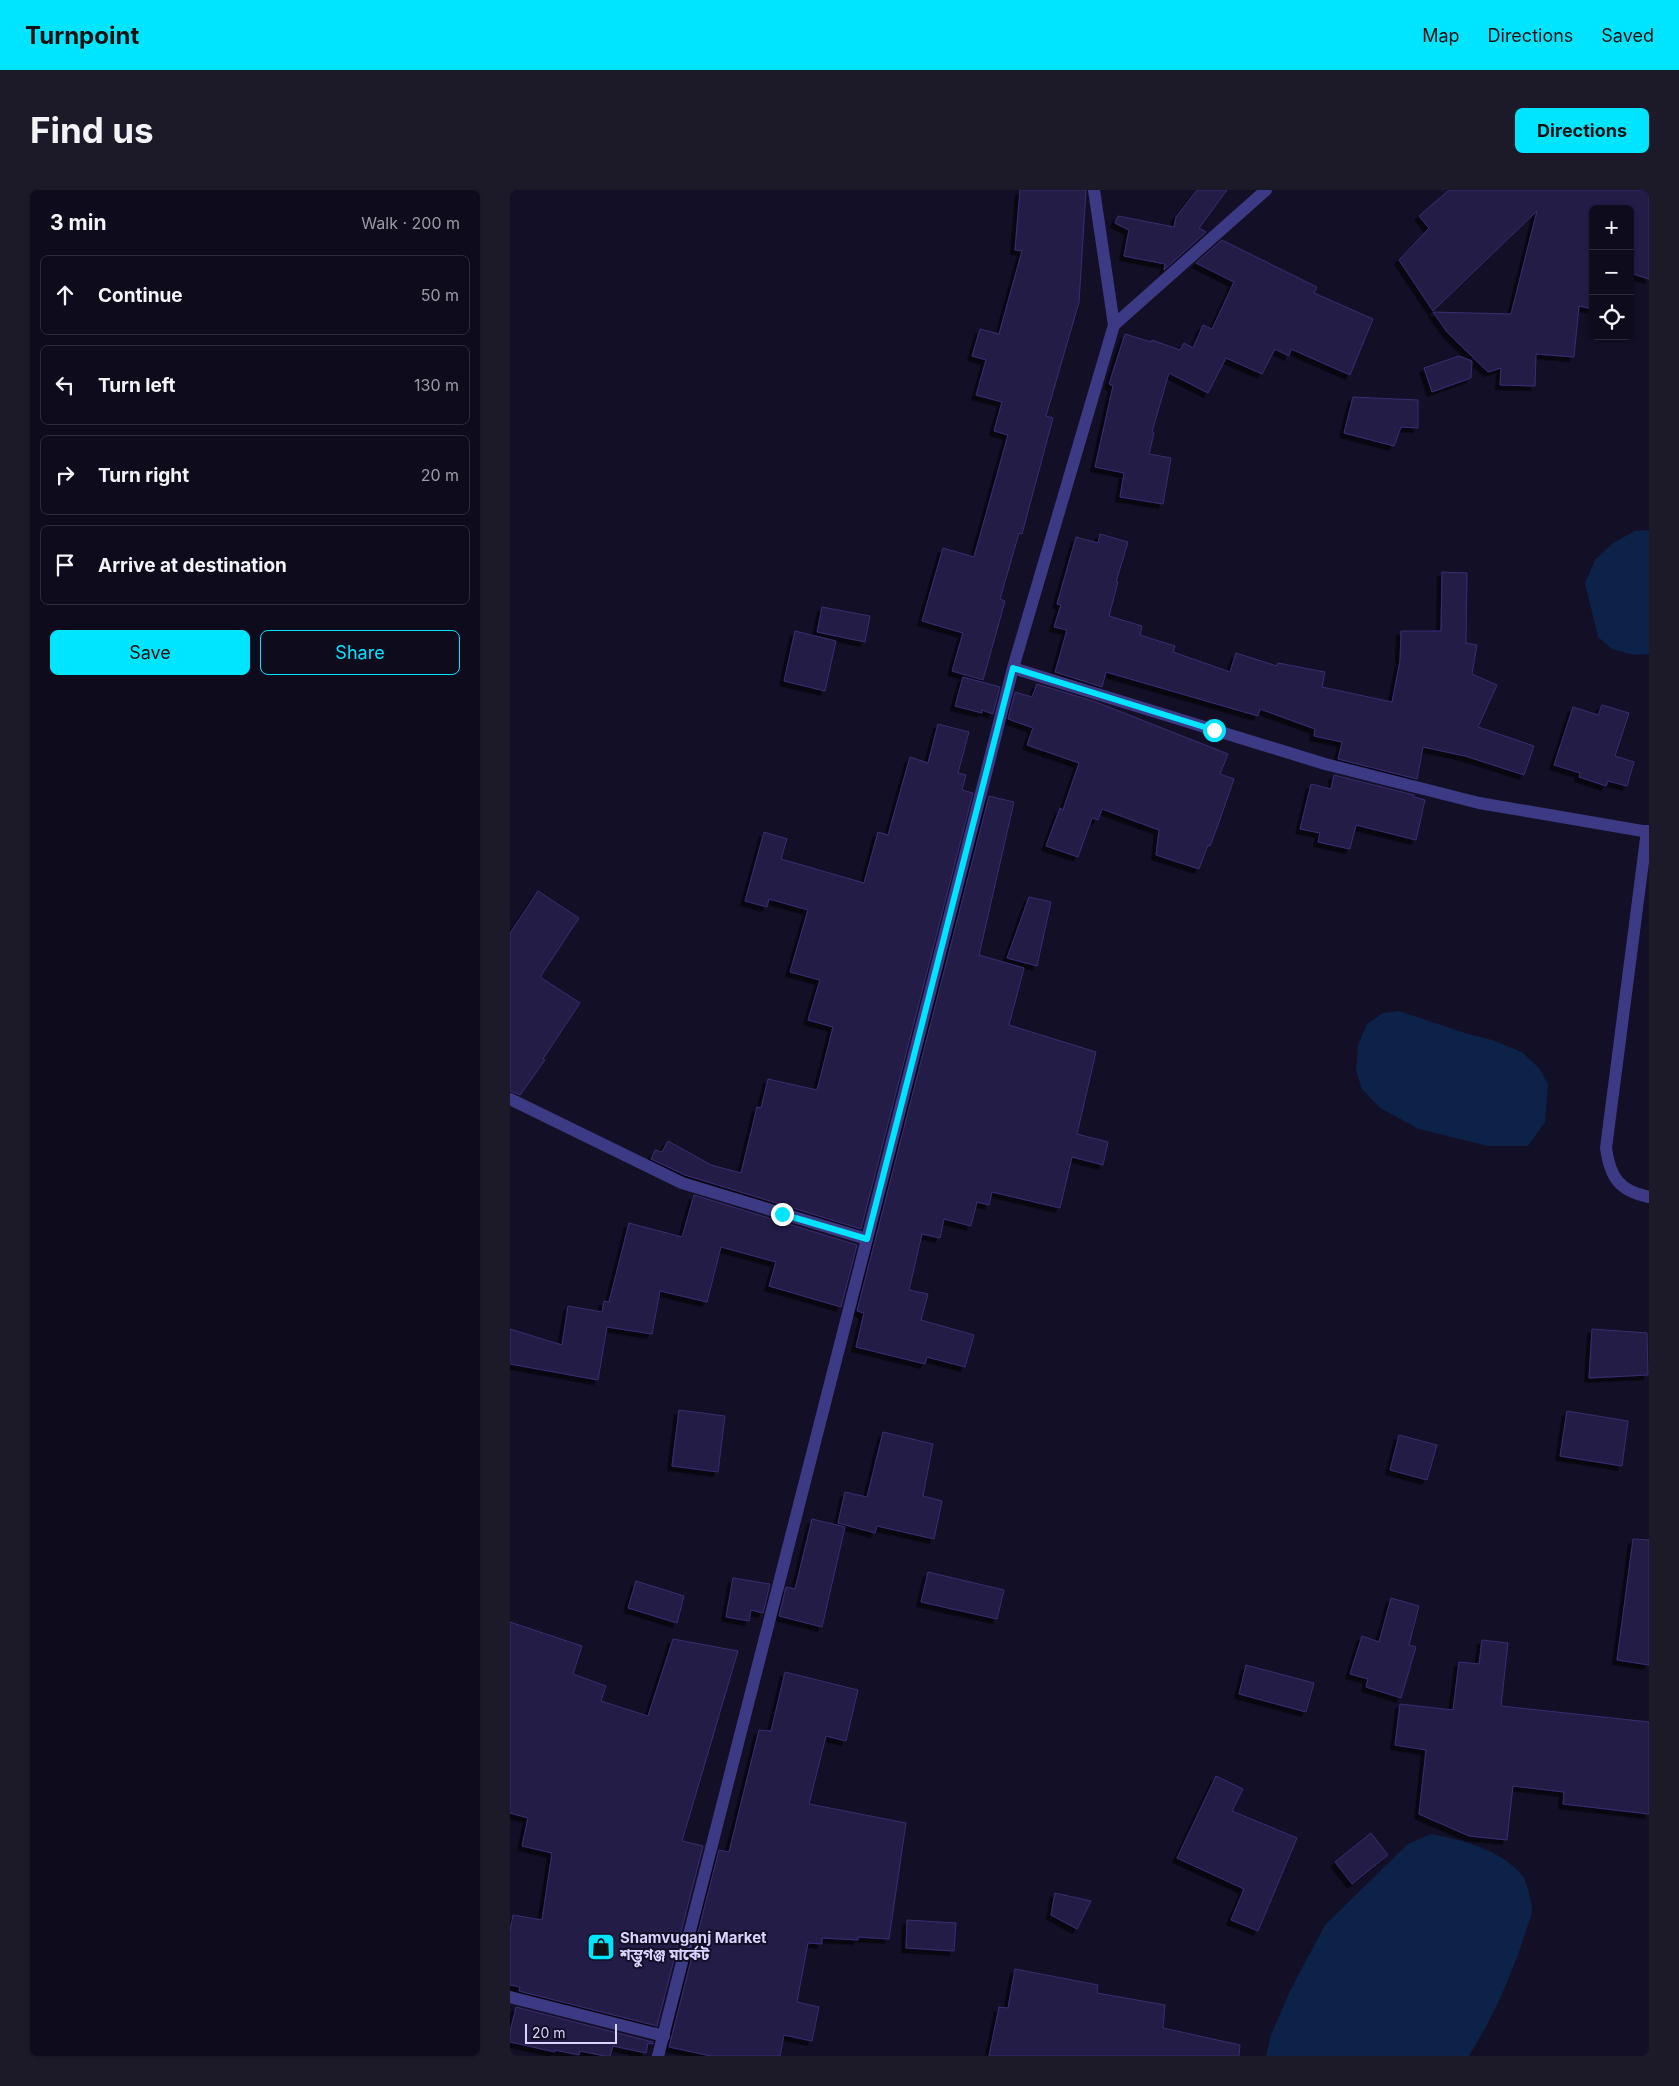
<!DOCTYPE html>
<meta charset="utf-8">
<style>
body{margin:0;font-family:Inter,"Noto Sans Bengali",sans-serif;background:#1c1929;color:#f1f3f6}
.controls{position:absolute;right:15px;top:15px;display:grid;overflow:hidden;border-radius:8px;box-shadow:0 1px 4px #0004}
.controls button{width:45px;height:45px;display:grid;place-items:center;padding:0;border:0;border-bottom:1px solid #2e2b3b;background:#0e0b1c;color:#f1f3f6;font:25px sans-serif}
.scale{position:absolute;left:15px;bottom:12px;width:92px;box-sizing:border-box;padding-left:5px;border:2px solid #d9d4ff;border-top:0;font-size:14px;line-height:18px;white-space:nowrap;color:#d9d4ff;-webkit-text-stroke:4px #130f26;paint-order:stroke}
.stop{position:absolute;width:15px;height:15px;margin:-11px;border:4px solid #00e5ff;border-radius:50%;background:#fff}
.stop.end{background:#00e5ff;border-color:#fff;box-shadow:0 1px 5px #0008}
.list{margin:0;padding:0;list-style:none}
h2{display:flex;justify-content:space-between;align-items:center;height:65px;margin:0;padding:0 20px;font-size:21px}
h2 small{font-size:16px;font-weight:400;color:#9b9ba3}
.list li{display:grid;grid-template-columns:32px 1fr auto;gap:15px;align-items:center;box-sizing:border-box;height:80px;margin:0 10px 10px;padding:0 10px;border:1px solid #2e2b3b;border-radius:8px}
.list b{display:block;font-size:19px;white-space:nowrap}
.list em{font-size:16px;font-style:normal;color:#9b9ba3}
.actions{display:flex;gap:10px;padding:15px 20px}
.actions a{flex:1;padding:11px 0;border:1px solid #00e5ff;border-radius:8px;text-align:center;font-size:18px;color:#00e5ff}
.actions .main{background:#00e5ff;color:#111}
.icon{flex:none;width:28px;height:28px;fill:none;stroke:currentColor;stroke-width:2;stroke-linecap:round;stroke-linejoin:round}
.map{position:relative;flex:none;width:1139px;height:1866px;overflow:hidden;border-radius:8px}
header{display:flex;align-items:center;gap:30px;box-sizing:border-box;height:70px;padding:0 25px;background:#00e5ff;color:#111}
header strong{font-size:24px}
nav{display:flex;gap:28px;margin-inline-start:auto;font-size:18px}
.intro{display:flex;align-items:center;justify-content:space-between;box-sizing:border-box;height:120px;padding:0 30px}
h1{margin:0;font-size:35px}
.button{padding:12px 22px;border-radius:8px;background:#00e5ff;color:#111;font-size:18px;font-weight:700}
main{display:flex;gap:30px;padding:0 30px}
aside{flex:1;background:#0e0b1c;border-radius:8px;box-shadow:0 1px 4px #0004}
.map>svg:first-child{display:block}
.water{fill:#0c2248}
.building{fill:#241b47;stroke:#3b2d73;filter:url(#shadow)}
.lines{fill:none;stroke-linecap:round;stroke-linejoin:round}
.minor{stroke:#3d3a85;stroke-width:12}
.tertiary{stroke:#3d3a85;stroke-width:12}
.route{stroke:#00e5ff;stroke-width:6}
.labels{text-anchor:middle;stroke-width:4;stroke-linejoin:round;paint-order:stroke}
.poi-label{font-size:15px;font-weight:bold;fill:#d9d4ff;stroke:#130f26;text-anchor:start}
</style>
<header>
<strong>Turnpoint</strong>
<nav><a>Map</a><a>Directions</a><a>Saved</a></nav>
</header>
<div class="intro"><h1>Find us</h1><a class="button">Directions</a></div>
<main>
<aside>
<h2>3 min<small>Walk · 200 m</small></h2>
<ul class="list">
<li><svg class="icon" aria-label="ahead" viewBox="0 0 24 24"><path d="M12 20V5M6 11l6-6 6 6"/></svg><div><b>Continue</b></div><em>50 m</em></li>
<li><svg class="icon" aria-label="left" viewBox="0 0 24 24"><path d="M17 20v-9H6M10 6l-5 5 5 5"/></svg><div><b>Turn left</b></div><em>130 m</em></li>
<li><svg class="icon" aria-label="right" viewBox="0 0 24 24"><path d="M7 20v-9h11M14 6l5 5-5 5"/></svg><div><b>Turn right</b></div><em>20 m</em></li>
<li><svg class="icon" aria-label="arrive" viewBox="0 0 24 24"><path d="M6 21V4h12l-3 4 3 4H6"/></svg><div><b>Arrive at destination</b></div></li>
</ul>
<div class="actions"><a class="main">Save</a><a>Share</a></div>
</aside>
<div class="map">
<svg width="1139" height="1866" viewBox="0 0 1139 1866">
<defs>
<filter id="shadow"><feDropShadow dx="-4.5" dy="4.5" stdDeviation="0" flood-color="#0009"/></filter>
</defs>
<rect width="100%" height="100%" fill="#130f26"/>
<path class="water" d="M1139,340V464L1123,465L1102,459L1088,447L1075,393L1085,370L1103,353L1125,341Z
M889,821L958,844L982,850L1012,862L1029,878L1038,894L1035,932L1018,956H978L909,939L870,918L852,899L846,881L848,855L857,834L873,823Z
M921,1644C954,1650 991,1660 1013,1686C1016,1689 1022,1714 1022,1719C1022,1726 1018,1734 1016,1741C1002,1785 983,1827 959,1866H756L761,1845L780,1801L815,1735L898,1654Z"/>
<path class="building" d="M510,0H576L569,112L536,226L543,228L512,344L509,343L490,409L495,411L473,490L442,481L453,443L412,431L433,358L464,367L498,245L484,241L492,212L466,205L476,170L462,166L470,139L489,144L512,61L505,60Z
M687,0H717L689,38L696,42L654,80L655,74L614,66L619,40L605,33L608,26L664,37L666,27Z
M939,0H1139V89L1120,83V19H1083V119L1069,116L1064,167L1026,164L1025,196L990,195L991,178L978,182L937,142L923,122L1001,124L1027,21L923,121L889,70L919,38L909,26Z
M712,50L807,97L804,103L863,129L840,185L781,159L779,166L765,159L752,184L716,168L698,203L659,183L642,242L644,243L639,264L661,268L653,314L610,307L614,283L585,277L603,196L599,194L615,144L641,152L642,150L670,160L674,153L683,158L693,135L702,139L724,92L686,73Z
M949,166L962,171L961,188L922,202L914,178Z
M843,207L908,210V238L891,237L884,256L834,243Z
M590,344L618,352L606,392H608L599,426L632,436L630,445L665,456L663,462L720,482L726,463L767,476L768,473L815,482L812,497L882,512L890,471L891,441H931L932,382L957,383L956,453L967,455L962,484L987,495L968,537L1024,556L1014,585L955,566L913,557L907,589L828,569L832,552L804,546L805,539L750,519L748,526L596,482L592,497L545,482L557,440L544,437L551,415L547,414L566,347L588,353Z
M312,417L360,426L355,452L307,442Z
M285,441L326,451L315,501L274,491Z
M453,487L490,497L483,524L472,520V523L445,516Z
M527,494L586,512L718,564L710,584L724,589L708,635L700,656L698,655L689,679L646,665L649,640L592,619L588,630L582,628L568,667L536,656L550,618L553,620L569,573L517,555L523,538L498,529L505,502L522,507Z
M1092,515L1119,523L1105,566L1124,572L1117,596L1098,591L1096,596L1069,587L1070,583L1044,575L1063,517L1088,525Z
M428,534L459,542L448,583L456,585L452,600L463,603L351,1039L175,985L141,969L145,960L152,962L158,951L201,975L231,983L247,917L251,918L258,889L307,900L323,837L298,830L310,790L280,782L298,720L259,709L257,717L235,711L254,642L277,649L271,669L354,693L368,642L378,645L400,567L418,573Z
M824,585L904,605V607L915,610L906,650L846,635L840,659L808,652L810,643L790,639L801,594L821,599Z
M479,606L504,612L469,765L514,778L499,835L586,862L567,944L598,952L593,975L562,967L550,1018L482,1002L479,1015L467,1012L461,1036L434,1029L430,1048L412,1044L399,1100L418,1104L411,1130L464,1145L455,1177L417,1167L415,1174L346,1157L354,1123L347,1121Z
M28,701L69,728L30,787L70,813L33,869L35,870L10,905L0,901V743Z
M519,707L541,712L527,776L497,768Z
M184,1005L347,1055L331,1117L259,1096L266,1072L211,1057L197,1112L150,1101L142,1144L97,1137L88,1190L0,1174V1139L52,1155L58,1116L92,1122L94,1111L99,1112L119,1033L172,1047Z
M1082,1139L1137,1143L1138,1185L1079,1188Z
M169,1220L215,1226L208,1282L162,1276Z
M1057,1221L1118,1231L1112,1276L1050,1266Z
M373,1242L423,1254L413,1306L432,1311L424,1349L367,1336L365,1343L328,1333L335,1302L357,1307Z
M889,1245L927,1255L917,1290L880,1280Z
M302,1329L335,1337L312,1437L269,1426L276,1397L285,1399Z
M1123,1349L1139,1350V1475L1107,1470Z
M418,1382L494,1400L487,1429L411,1412Z
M223,1388L260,1394L253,1423L241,1420L239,1431L216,1427Z
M126,1391L174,1406L167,1433L118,1418Z
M881,1408L909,1416L899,1455L906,1457L891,1508L856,1497L858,1489L840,1484L852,1446L869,1452Z
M0,1432L72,1456L63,1484L96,1496L91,1511L138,1526L163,1449L228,1461L172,1651L193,1656L147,1836L9,1801L10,1797L0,1795V1741L3,1725L32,1730L42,1663L12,1656L18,1628L0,1623Z
M972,1450L998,1453L991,1516L1139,1532V1624L1053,1614L1054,1602L1003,1596L997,1650L959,1646L909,1624L916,1560L885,1555L890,1514L943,1520L949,1472L969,1474Z
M736,1475L804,1493L796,1522L729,1504Z
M275,1482L348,1500L336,1551L316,1546L299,1614L396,1633L379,1749L348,1747V1750L312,1748V1754L298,1753L287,1812L309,1817L302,1851L274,1845L270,1866H201L159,1857L209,1660L219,1662L249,1540L261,1541Z
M706,1586L733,1599L722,1621L787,1648L748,1741L721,1730L734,1699L667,1668Z
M861,1643L878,1665L842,1694L825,1672Z
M545,1703L581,1711L567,1739L541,1725Z
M397,1730L446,1733L444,1761L396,1758Z
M505,1779L588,1795L587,1803L655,1815L653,1838L730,1855L729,1866H479L489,1817L498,1818Z
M6,1817L143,1852V1854L138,1853L136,1863L103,1856L100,1866H95L70,1861L69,1865L45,1860V1862L0,1852V1842Z"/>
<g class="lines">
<path class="minor" d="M604,135L756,0
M1137,641L1096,958C1100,987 1109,1001 1139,1007
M0,909L172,993L357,1049
M0,1807L154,1846"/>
<path class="tertiary" d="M503,478L815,574L969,613L1139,642
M148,1866L503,478L604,135L584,0"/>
</g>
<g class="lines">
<path class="route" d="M272,1024L357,1049L503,478L704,540"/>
</g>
<defs>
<symbol id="shop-square" viewBox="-11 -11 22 22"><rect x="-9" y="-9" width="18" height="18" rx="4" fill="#00e5ff" stroke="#130f26"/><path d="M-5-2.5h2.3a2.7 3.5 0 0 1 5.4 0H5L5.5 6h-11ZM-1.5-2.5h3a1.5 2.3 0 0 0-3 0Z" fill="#111"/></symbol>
</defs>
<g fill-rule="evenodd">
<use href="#shop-square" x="75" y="1741" width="32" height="32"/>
</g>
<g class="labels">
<g class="poi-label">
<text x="110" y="1753">Shamvuganj Market<tspan x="110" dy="17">শম্ভুগঞ্জ মার্কেট</tspan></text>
</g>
</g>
</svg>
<div class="controls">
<button>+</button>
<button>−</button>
<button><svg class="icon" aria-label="locate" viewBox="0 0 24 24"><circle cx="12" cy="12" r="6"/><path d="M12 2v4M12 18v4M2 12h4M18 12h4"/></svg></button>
</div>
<div class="scale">20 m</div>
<div class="stop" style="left:704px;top:540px"></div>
<div class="stop end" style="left:272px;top:1024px"></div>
</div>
</main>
